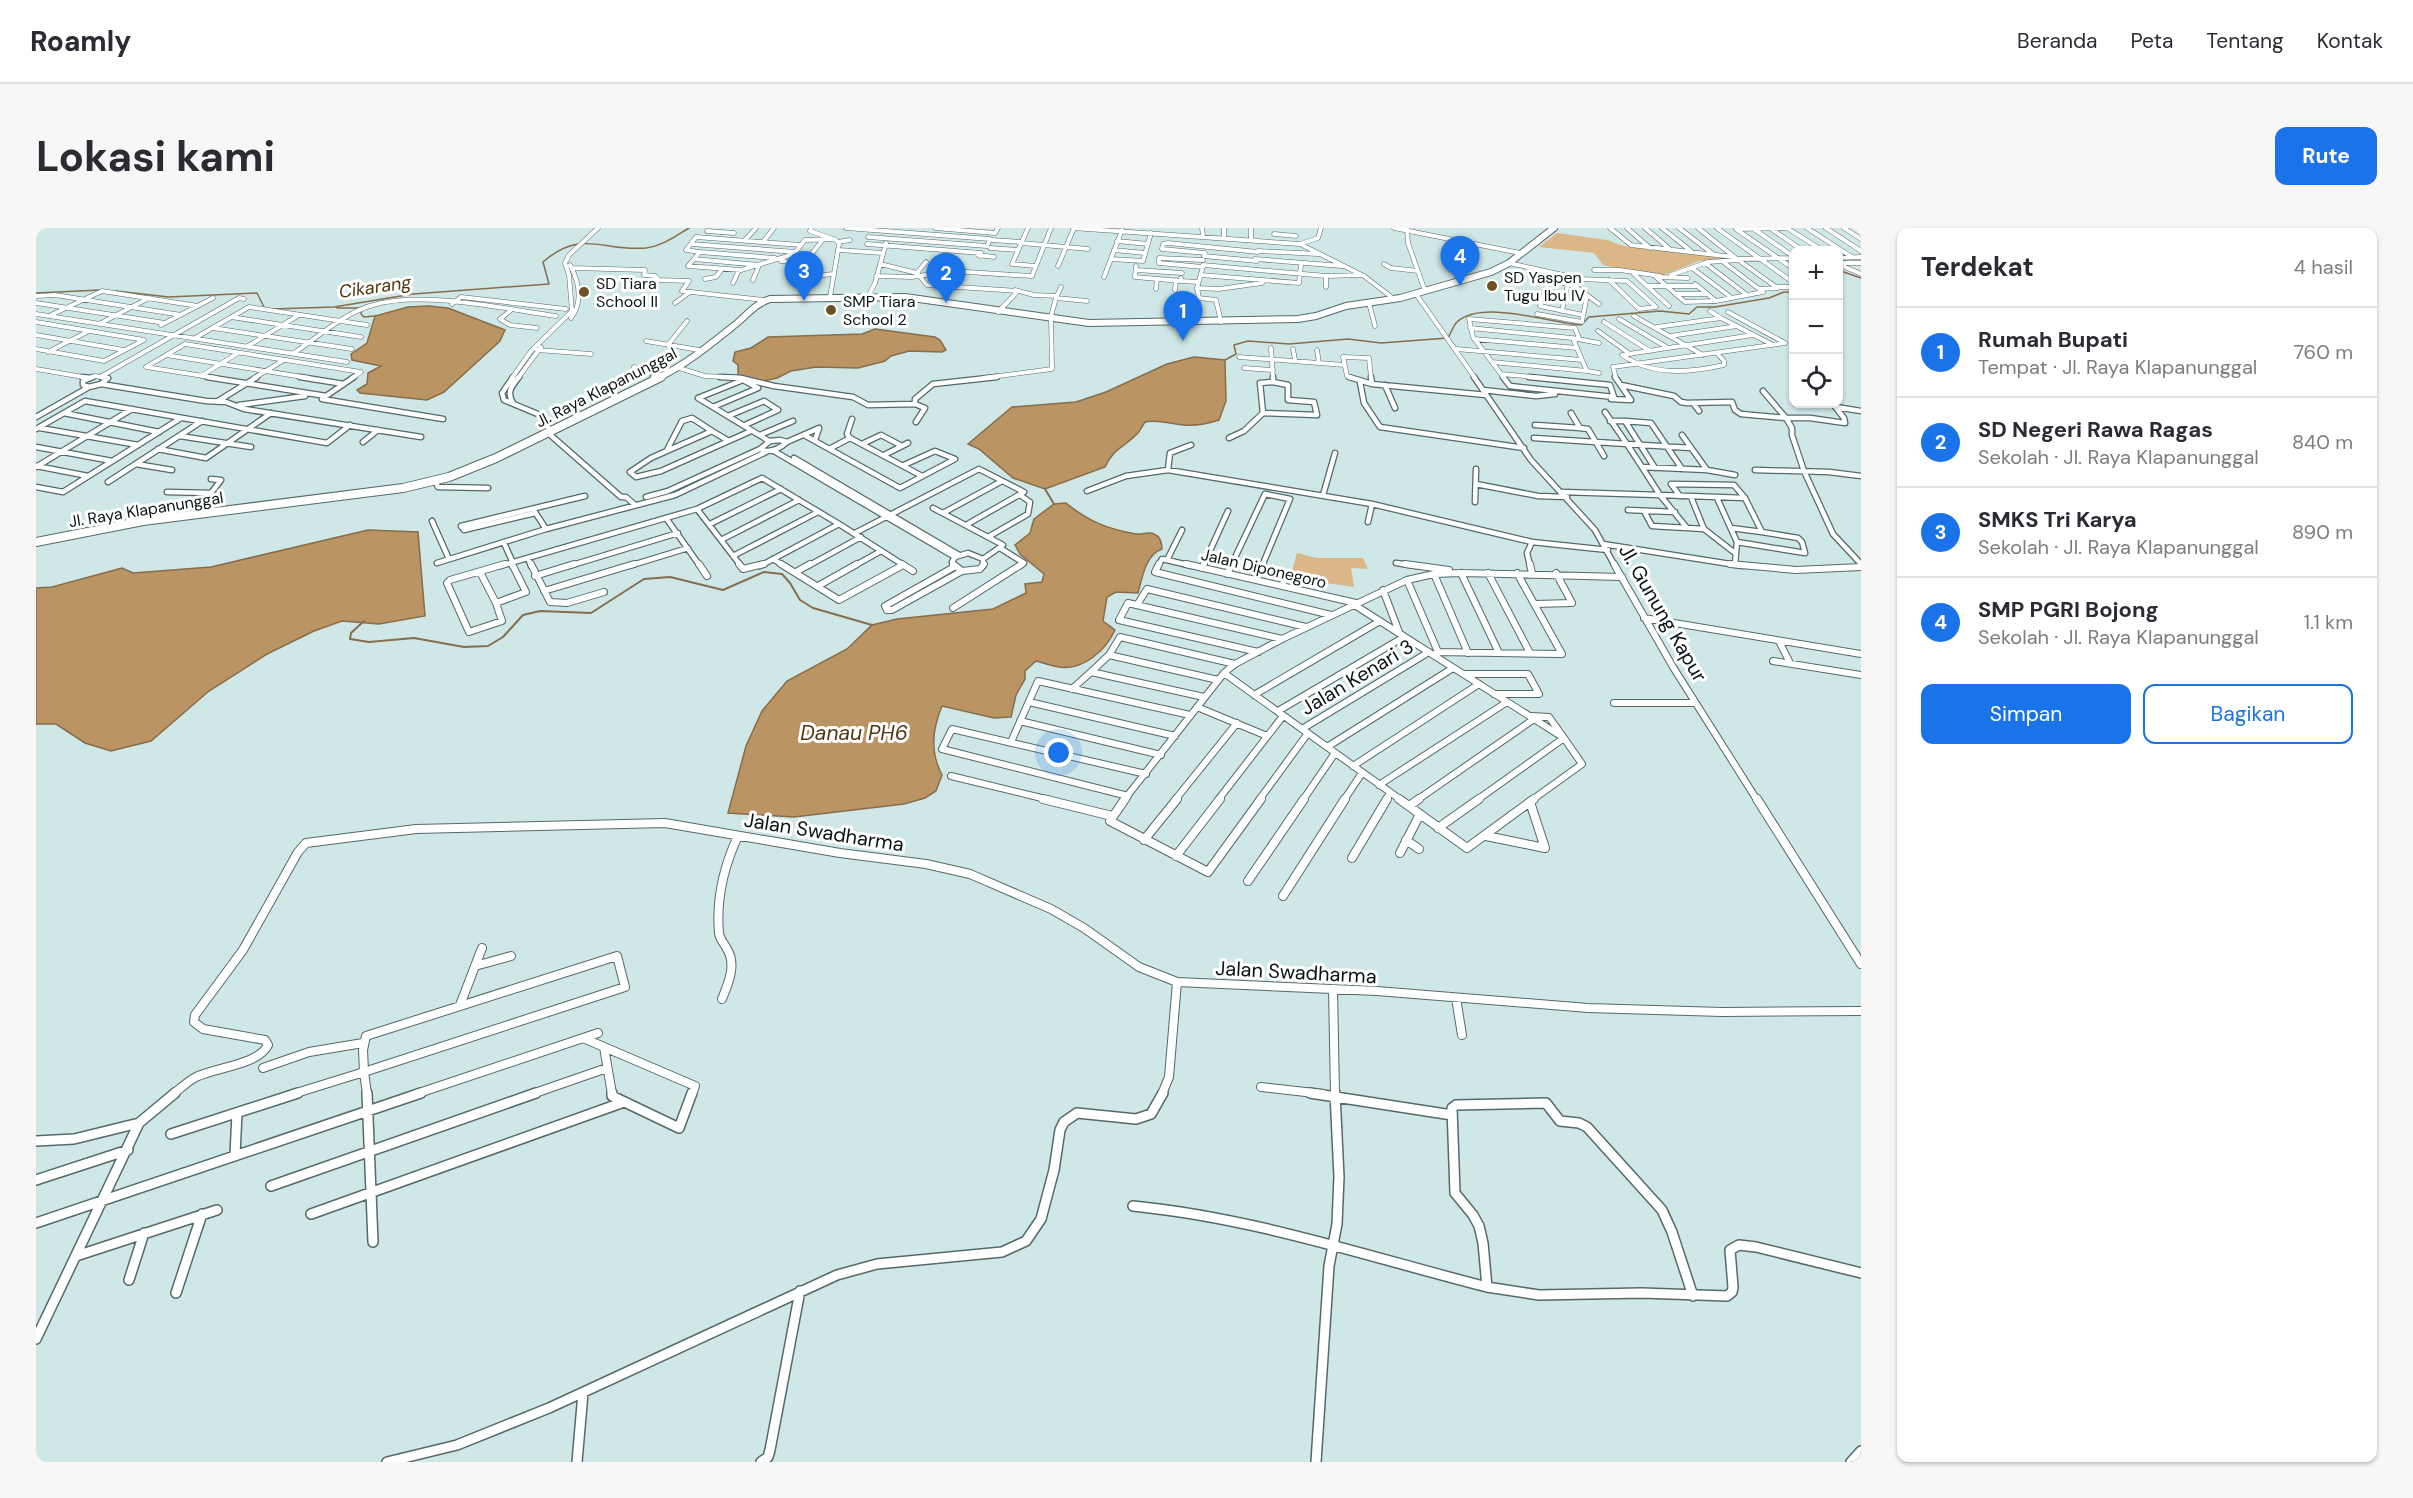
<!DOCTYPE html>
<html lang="id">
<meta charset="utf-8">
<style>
body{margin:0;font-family:"DM Sans",sans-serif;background:#f7f7f7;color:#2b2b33}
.controls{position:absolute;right:18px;top:18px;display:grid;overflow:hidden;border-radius:12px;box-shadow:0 2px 4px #0004}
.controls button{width:54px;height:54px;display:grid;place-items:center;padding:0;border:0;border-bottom:2px solid #e1e1e2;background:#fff;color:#2b2b33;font:30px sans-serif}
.you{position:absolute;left:1023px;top:525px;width:21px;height:21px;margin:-15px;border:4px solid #fff;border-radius:50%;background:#1a73e8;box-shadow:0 0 0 9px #1a73e833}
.badge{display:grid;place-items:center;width:39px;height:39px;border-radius:50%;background:#1a73e8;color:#fff;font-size:20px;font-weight:700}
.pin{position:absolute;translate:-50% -50px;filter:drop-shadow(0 2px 3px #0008)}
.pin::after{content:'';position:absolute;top:32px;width:21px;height:18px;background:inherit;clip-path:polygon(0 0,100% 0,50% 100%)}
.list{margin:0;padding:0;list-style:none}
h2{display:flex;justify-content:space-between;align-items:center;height:78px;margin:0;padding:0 24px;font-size:26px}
h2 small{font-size:20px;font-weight:400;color:#7c7c81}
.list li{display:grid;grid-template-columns:39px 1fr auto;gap:18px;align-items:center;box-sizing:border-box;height:90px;padding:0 24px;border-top:2px solid #e1e1e2}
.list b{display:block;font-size:22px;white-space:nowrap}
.list p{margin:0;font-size:20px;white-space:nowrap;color:#7c7c81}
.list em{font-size:20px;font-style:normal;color:#7c7c81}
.actions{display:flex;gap:12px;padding:18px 24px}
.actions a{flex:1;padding:14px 0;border:2px solid #1a73e8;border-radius:12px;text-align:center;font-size:21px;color:#1a73e8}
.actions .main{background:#1a73e8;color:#fff}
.icon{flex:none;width:33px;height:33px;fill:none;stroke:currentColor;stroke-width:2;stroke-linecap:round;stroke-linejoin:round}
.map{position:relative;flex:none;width:1825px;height:1234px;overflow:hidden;border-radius:12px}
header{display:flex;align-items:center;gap:36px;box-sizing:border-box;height:84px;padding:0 30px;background:#fff;border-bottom:2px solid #e1e1e2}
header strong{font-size:28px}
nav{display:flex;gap:33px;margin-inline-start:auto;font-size:21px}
.intro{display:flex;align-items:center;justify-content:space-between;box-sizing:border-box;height:144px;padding:0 36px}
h1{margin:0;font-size:42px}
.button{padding:15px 27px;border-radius:12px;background:#1a73e8;color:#fff;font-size:21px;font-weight:700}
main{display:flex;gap:36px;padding:0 36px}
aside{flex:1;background:#fff;border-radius:12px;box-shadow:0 2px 4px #0004}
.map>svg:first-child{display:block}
.green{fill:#dbb687}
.water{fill:#bb9463;stroke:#866d4b;stroke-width:1.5}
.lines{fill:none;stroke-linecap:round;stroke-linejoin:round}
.stream-far1{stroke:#866d4b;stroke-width:1.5}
.stream{stroke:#866d4b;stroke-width:2}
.street-far4-casing{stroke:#556969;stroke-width:5}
.street-far3-casing{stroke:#556969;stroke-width:7}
.street-far2-casing{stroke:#556969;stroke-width:8}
.street-far1-casing{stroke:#556969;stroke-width:10}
.street-casing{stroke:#556969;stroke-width:12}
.secondary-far1-casing{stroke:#556969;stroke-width:8}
.secondary-casing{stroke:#556969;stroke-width:10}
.street-far4{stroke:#fff;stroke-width:4}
.street-far3{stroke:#fff;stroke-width:4.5}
.street-far2{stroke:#fff;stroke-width:6}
.street-far1{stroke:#fff;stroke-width:8}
.street{stroke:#fff;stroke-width:9}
.secondary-far1{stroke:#fff;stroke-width:6}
.secondary{stroke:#fff;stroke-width:8}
.poi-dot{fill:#6f5025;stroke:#fff;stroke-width:2}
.labels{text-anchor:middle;stroke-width:6;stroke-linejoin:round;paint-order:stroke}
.far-poi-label{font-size:16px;fill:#0a1313;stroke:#fff;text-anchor:start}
.far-street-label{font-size:16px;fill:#0a1313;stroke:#fff}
.far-water-label{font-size:18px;font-style:italic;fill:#51360e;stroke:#fff}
.street-label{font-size:20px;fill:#0a1313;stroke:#fff}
.water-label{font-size:21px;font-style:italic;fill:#51360e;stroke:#fff}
</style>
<header>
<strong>Roamly</strong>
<nav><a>Beranda</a><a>Peta</a><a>Tentang</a><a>Kontak</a></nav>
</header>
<div class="intro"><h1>Lokasi kami</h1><a class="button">Rute</a></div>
<main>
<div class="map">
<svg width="1825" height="1234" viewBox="0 0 1825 1234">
<rect width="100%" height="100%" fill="#d0e7e7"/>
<path class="green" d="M1521,5L1571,12L1588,18L1683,29L1686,32L1663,33L1625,48L1567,37L1558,25L1503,19Z
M1261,325L1281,330H1327L1332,341L1315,340L1318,359L1254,350Z"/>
<path class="water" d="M393,78L412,80L469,102L464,113L408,164L391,172L324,165L321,162L331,156L332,145L345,138L316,132L315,126L331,115L339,88L372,79Z
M839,101L899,109L904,112L910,122L906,124L873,123L855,128L849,133L822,140L780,139L755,143L741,150L722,154L702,148V137L697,133L699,124L715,120L732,109L826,106Z
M1158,129L1189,132L1190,173L1183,192C1171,196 1161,198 1148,197C1134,196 1123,191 1109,194C1106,198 1104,204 1100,207C1088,219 1076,222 1069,239L1009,261L977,250L943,221L932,216L976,179L1040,174L1070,164L1131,136Z
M1030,275C1052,293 1071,301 1100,306C1106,307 1113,303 1118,306C1125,309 1126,316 1126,321C1110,326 1106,350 1102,365L1080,364L1071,369L1067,393L1079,402C1070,422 1047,443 1023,439C1016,438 1008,435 1000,433L989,443V451L980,467L975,489L958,490L906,478C896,502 894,524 906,547L900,563L889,570L868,576L758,589L692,585L710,518L726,483L751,453L811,421L836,397L861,391L957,381L990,365L989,356L1006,354L1008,346L984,326L979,317L994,305L998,291L1018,276Z
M332,302L382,304L389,388L343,396L306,393L278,403L231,426L173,463L115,513L75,523L49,515L20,496H0V360L16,359L86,340L97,345L175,339Z"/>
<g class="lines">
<path class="stream-far1" d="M1802,42L1825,50
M80,63L133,69L221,65L229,81
M0,65L64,62
M301,80H326L325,86L328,89L339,88
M236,81L298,79L377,66L513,56L507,34C546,0 567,24 610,20C626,18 640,8 653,0
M1189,132L1200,126L1198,117L1212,113L1253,116L1312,111L1345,115L1412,110C1415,105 1417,98 1421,94C1446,71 1514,95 1545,97L1553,89L1624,83L1653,86L1661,79H1679L1733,70L1748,64H1758"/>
<path class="stream" d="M1009,261L1018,276
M328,393L315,405L314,411L333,414L378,410L428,419L452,418L467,409L487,387L504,383L555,385L608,351L634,349L687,362L728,344L746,346L754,355L764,372L777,380L836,397"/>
<defs>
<path id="street-far4" d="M775,0L774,3L800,12L803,16L794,69
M810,0L954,11L951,18L832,9
M899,0L959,5L962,0
M992,0L976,36L999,38
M1037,0L1264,16L1328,48L1358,71
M1166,0L1167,8
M1188,0V10
M1215,0V12
M1358,0L1484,25
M1371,0L1372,15L1389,63
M1574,0L1595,17L1697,29
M1591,0L1614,20
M1609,0L1635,22
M1626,0L1655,23
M1643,0L1677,26
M1662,0L1701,31L1758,30
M1681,0L1758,55
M1734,0L1766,22
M1751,0L1786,22
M1771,0L1816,29
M1790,0L1825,23
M1808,0L1825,11
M1700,1L1758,41
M1701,1L1751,0
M1718,1L1758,29
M671,3L698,5
M1238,6L1260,8
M709,12L720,0
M956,12L985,14
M1081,13L1112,16
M727,14L738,0
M802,14L814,12
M985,15L1052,21
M655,16L760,24
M831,16L945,25L944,28
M1264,16L1282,10L1285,0
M764,17L660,9L650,22L664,24L652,38L705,42L758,26L769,12L797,11
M954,20L982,22
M803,22L846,25
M1078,22L1109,25
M1222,23L1282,26
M664,24L739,30
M777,24L786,13
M1169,25L1126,21L1127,16L1132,15L1222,24
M942,27L958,29
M1168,28L1221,33
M1802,30L1825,29
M658,31L723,37L717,52
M1075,31L1107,33L1115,5
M1219,31L1306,38
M1701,31L1740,59H1758
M1167,32L1123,30V35L1167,39
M745,33L781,36
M1686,33L1723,61
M1473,35L1545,51L1591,53L1620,79
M1669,35L1711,67
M1804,35H1825
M844,36L881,45L891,57L982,63L962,84
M1348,36L1355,40L1382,43
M1802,36L1825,46
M534,37C543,54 547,74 535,90
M1167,37L1290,48L1326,47
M1022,38L1038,0
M1100,38L1099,49L1145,53
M536,40L609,42L608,47L619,48L623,52L653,53L646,63L728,72
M1656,40L1696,70
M1100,42L1146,45
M1166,42L1161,60L1163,70L1180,72L1185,94
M1558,42H1584L1624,48
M881,45L890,34
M1515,45L1504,78L1547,87
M1598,46L1611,58H1662
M1165,47L1263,55L1265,37
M1635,47L1672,34L1704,32
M840,48L876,49L915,43L996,48L1015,0
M1290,48V59
M769,49L797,46
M1068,49L1086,2
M1145,50V53L1162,54
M1652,50L1620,49L1649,74L1680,73L1727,64L1723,61L1742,60
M669,51L680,49L686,41
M1511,51L1539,58L1563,76
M1573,52L1603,81L1620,79
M697,55L703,42
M1659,56L1680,73
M1611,58L1633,78
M1161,60L1183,61L1226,55
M1120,61L1121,51
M979,62L998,67L1021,68
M1139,62L1140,52
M1380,66L1439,150
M1639,66H1671
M0,68L19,67L145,87
M832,69L839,55L850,15
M1020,70L1025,59
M0,75L129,95
M639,75L654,64
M1333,75L1339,98
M416,76L425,69L530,81
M474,83L464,91L474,97L501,100
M1526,83L1532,56
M1674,83L1685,90
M0,86L311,134
M1501,86L1546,94L1551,67
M13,88L66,63L162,78
M1598,88L1619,100
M195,89L325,109
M1583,91L1632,120
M0,94L108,112L68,133L0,121
M1568,94L1614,123
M63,96L113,70
M125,97L177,70
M1621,99L1685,90L1737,117
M1621,99L1619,100L1667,127
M177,100L316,121
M1434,100L1536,110L1563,115
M1562,103L1594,126
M0,107L88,122
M1634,108L1701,98
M159,110L213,79L331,97
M1438,111L1541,120
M610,113L663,122
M632,117L651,93
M212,118L263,87
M1235,120L1237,150
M1257,121L1259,132
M1420,121L1546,132L1551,143L1456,134
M501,122L555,126
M12,124L53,103
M258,125C282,109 308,85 337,77C386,62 469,81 520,88
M1681,125L1688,133V137C1652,145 1617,148 1586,127L1717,107
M130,127L273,150
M1203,129L1283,135L1281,122
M1283,135L1308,137
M598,139L621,145L617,149H625
M643,140L669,148L706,150
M1208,140L1237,142
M0,141L53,150
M1551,143L1563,145
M1465,146L1508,150
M66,148L203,70L208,71
M165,148L202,125
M53,150L59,148L72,150
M180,150L110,139L149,116L325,144L316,150
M218,150L248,132
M476,150L495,123L536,83L533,47L529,35L533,27L562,0
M482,150L505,119
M947,150L1016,141L1015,88L1020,70L1051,73
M1317,150L1311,148L1307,129L1333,130L1335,150
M1468,150L1437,109L1433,91L1539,100L1543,110L1538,113L1546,132
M1580,150L1577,139L1749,115L1692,84"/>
<path id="street-far3" d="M46,149L53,150
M171,149L290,168L318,149
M264,149L308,156
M477,149L466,165L468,172L504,187L514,202
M617,149H625
M684,149L705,150L738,158L817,169L832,177L879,176V171L897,156L961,149
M1313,149L1336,156
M1335,149L1336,156
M1438,149L1495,232L1559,302L1579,338
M1467,149L1474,158L1578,169L1574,157L1493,149
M1324,154L1328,175L1344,199L1488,220
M65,156L170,173L190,174L208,181L385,209
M1336,156L1450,167
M1349,157L1359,180
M1585,157L1638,168L1645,174L1651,175L1696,174L1699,182L1705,186L1750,190
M53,159L47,157V153L57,149
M53,159L65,156L72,150L65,149
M1447,162L1500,168L1519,166
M1727,163L1750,190
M662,170L707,152L722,160L677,179
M662,170L733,213
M286,171L407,191
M1575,171L1595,172L1579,149
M182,173L221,149
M477,175C470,164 476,158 483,149
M1657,175L1663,183
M879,176L889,180L880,194
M1797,176L1808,190L1809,195L1774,190H1750L1756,200V207L1768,243L1797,306L1825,336
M203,177L269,168
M1800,179L1825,183
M28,185L123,204
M1227,185L1224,155L1237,154
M1535,185L1544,200L1552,201L1568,228
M692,188L728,173L742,182L709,197
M0,189L53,159
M816,191L811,206L814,210L886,248
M1574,193H1589L1619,240
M1589,193L1615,195L1646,241
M1499,197L1544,200
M4,200L102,217
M0,201L49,173L291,215L314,197
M511,204L585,269H590L599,277
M724,207L757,193
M768,207L864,260L919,231L899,223L868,237
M1646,207L1671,242
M144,208L215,219
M1193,210L1208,203L1227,185L1281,187L1278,174L1252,172V157L1237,154V149
M1498,210L1591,216L1569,184
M691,212L676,203L615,230L594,244L600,249L625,243L715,203
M744,212L751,214C743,221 734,226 724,221L734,213Z
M327,214L342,202
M751,214L783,200L779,212
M826,216L845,207L866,218
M0,219L76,233
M795,220L814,210
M1655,220L1591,216L1606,239L1671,242L1699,247
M122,221L170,230L235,185
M631,222L646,193L656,190L676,203
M738,223L919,329
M848,227L872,215
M758,230L923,327
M100,236L136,242
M0,238L52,248
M0,239L96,181
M1132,242L1134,225L1155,217
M1719,242L1793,244L1825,248
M399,253L402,259L452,260
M72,254L166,193
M1440,256L1502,268L1531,269
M0,259L27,264L145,190
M1051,263L1090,248L1132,242L1336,276L1496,314L1572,322
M131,264L175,265
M1526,264L1624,267L1606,239
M1287,267L1299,225
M1644,268L1635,256L1698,257L1709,270L1726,304L1762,310L1766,314L1769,325L1701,314L1699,336
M610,269L632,263L724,221
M1655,269L1668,301
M1681,270L1701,314
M1439,274L1440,241
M897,280L967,317L947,331
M497,281L510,301
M661,281L726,250L803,296
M1592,282L1639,284
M174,283L175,265L185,252L175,251
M1608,283L1616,298L1651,300
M499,285L428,302L425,298L549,268
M907,285L966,253
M630,290L664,338
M396,293L413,331
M1332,294L1336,276
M674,296L745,261
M1695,300L1726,304
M819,305L943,241L988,264L930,297
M952,309L992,286L994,274L984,267
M685,312L763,272
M468,315L477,335
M1567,316L1707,338
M964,320L988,335L984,338
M1699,325L1668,301L1651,300L1624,267L1709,270
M697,328L782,284
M492,330L495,338
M737,331L748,338
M1131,332L1156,338
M401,335L510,301L639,267L730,224
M475,335L476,338
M1360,335L1381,338
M464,338L661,281L705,338
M533,338L642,305
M593,338L652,320
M724,338L803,296L869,338
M772,338L825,309
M818,338L845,323
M917,338L916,334L919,329L932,325L947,331V338
M1122,338L1126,331L1131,332L1146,302
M1167,338L1192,283
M1195,338L1229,266L1254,271L1226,338
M1494,338L1491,325L1496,314"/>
<path id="street-far2" d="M495,336L514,374L531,375L568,364
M663,336L671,348
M703,336L707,341L728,336
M745,336L803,372L867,337
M866,336L877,343
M917,336L926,343L944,341L948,336
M1123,336L1119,344L1295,387
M1150,336L1320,375
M1369,336L1413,342
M1494,336L1496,345
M1578,336L1637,439L1721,572
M1694,336L1760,342L1825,339
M1166,340L1168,336
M444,344L460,375L466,393L433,404L411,355L414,352L469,336
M760,344L774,336
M1425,345L1463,425
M1452,345L1494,425
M1191,346L1196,336
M1398,346L1432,425
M499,348L538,336
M1220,352L1227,336
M1371,352L1402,424
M782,358L821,336
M1246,358L1251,346
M1347,362L1363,404
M508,363L598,336
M460,375L490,364L476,336
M1317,376L1528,510L1546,536L1496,572
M1499,376L1536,375L1520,345
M1101,377L1111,361L1270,399
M917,380L986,336
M851,382H856L926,343
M851,382L849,378L918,339
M1608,390L1825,426
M1743,413L1754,435
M1222,424L1083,392L1092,375L1246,411
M1397,427L1402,424L1526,426L1481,345
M1737,433L1825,447
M1055,444L1073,427
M1188,445L1365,572
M1428,446H1492L1503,466H1458
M1182,452L1073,427L1084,409L1199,436
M1036,461L1055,444L1168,469
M1218,467L1344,393
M993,474L1139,508
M1578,475H1659
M1161,479L1231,508
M1242,483L1368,409
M984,493L1125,527
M1266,501L1393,424
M975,514L1002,453L1154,487
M1291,519L1417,440
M1317,538L1443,456
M915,548L1014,572
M1343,557L1471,474
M1092,568L906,521L916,501L1110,546
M1088,572L1188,445L1199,436L1246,411L1371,352L1398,346L1425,345L1586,349
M1139,572L1201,495
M1182,572L1247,488
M1223,572L1272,505
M1267,572L1299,525
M1308,572L1326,545
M1350,572L1354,565
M1381,572L1498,491
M1441,572L1528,510L1513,489L1495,488"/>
<path id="street-far1" d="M1007,571L1076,588
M1089,571L1074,593L1172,644L1225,571
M1363,571L1431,620L1498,571
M1721,571L1825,736
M1373,578L1383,571
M1402,600L1443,571
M1450,608L1509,620L1494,574
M1108,612L1141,571
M1370,612L1383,621
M1364,625L1384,586
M1140,628L1184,571
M1316,630L1351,571
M1212,653L1268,571
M1247,668L1309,571
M581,728L589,759L328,844L327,822L330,808Z
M439,738L475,728
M1297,761L1299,866
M1420,770L1426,807
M686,771C692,756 701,737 691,721C688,715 684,712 683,705C680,671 688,638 702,608
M424,777L446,720
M547,810L568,819
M568,819L659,858L656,866
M568,819L576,866
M227,840L273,824L327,815
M328,844L331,866
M1225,859L1287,866
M137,866C144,861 152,853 160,849C181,839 222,837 232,817L229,812L167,801L158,794L159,787L207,722L262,624L270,615L380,601L629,595L804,625L890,636L934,646L1015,681L1048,700L1103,739L1141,754L1341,763L1552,780L1686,784L1825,783
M257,866L328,844
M380,866L562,805
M496,866L571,840
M1126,866L1133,849L1141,754"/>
<path id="street" d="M331,865L337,1014
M576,865V868L643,900L656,865
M1274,865L1416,887
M135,906L262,865
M0,913L38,911L103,895L139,865
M199,927L201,885
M0,952L92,922
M235,958L500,865
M1097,978C1219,990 1333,1029 1451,1059L1447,1015L1443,998L1437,987L1419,965L1416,880L1420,877L1510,875L1524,893L1543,895L1551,899L1626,982L1636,1004L1657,1068
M275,986L588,874
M0,995L385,865
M40,1028L181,982
M93,1052L108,1005
M1451,1059L1503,1067L1606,1065L1691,1068L1696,1064L1697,1059L1694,1022L1703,1017L1720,1019L1825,1045
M140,1065L166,986
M0,1111L103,895
M351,1234L421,1217L513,1180L801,1047L841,1036L966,1024L990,1013L1005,991L1018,942L1024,902L1028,894L1041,885L1100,891L1115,886L1127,865
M541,1234L547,1165
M725,1234L732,1229L734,1222L764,1063
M1280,1234L1293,1038L1301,996L1303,949L1299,865
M1815,1234L1825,1223"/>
<path id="secondary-far1" d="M622,150C651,136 675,116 700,96C712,86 719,76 734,71L869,69L1053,95L1262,91L1280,88L1310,78L1364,70L1455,44L1473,35L1518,0"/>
<path id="secondary" d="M0,314L107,293L367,260L413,249L460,230L625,149"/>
</defs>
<use href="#street-far4" class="street-far4-casing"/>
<use href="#street-far3" class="street-far3-casing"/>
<use href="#street-far2" class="street-far2-casing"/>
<use href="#street-far1" class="street-far1-casing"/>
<use href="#street" class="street-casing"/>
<use href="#secondary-far1" class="secondary-far1-casing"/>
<use href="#secondary" class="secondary-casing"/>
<use href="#street-far4" class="street-far4"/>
<use href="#street-far3" class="street-far3"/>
<use href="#street-far2" class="street-far2"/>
<use href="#street-far1" class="street-far1"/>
<use href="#street" class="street"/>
<use href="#secondary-far1" class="secondary-far1"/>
<use href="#secondary" class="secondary"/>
</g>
<g class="poi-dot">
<circle cx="1456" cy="58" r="6"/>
<circle cx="548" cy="64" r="6"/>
<circle cx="795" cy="82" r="6"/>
</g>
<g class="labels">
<g class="far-poi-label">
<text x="1468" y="55">SD Yaspen<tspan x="1468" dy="18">Tugu Ibu IV</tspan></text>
<text x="560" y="61">SD Tiara<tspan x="560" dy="18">School II</tspan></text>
<text x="807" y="79">SMP Tiara<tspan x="807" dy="18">School 2</tspan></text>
</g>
<g class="far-street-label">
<text transform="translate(570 159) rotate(-27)" y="6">Jl. Raya Klapanunggal</text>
<text transform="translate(110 281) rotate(-9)" y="6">Jl. Raya Klapanunggal</text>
<text transform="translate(1228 340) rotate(13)" y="6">Jalan Diponegoro</text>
</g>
<g class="far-water-label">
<text transform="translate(339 59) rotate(-8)" y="6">Cikarang</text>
</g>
<g class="street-label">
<text transform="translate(1627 385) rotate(60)" y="7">Jl. Gunung Kapur</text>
<text transform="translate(1321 449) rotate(-31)" y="7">Jalan Kenari 3</text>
<text transform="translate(788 604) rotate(9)" y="7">Jalan Swadharma</text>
<text transform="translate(1260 744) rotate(3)" y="7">Jalan Swadharma</text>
</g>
<g class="water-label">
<text x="818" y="512">Danau PH6</text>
</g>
</g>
</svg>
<div class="controls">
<button>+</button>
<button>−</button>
<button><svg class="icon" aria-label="locate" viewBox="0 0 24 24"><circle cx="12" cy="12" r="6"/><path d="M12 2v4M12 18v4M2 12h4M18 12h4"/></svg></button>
</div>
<div class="you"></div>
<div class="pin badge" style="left:1147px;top:113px">1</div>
<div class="pin badge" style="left:910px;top:75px">2</div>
<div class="pin badge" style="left:768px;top:73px">3</div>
<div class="pin badge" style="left:1424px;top:58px">4</div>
</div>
<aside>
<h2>Terdekat<small>4 hasil</small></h2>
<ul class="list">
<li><span class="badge">1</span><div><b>Rumah Bupati</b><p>Tempat · Jl. Raya Klapanunggal</p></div><em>760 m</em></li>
<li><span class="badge">2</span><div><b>SD Negeri Rawa Ragas</b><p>Sekolah · Jl. Raya Klapanunggal</p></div><em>840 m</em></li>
<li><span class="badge">3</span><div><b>SMKS Tri Karya</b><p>Sekolah · Jl. Raya Klapanunggal</p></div><em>890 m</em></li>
<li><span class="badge">4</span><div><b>SMP PGRI Bojong</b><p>Sekolah · Jl. Raya Klapanunggal</p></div><em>1.1 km</em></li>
</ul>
<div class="actions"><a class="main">Simpan</a><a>Bagikan</a></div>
</aside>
</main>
